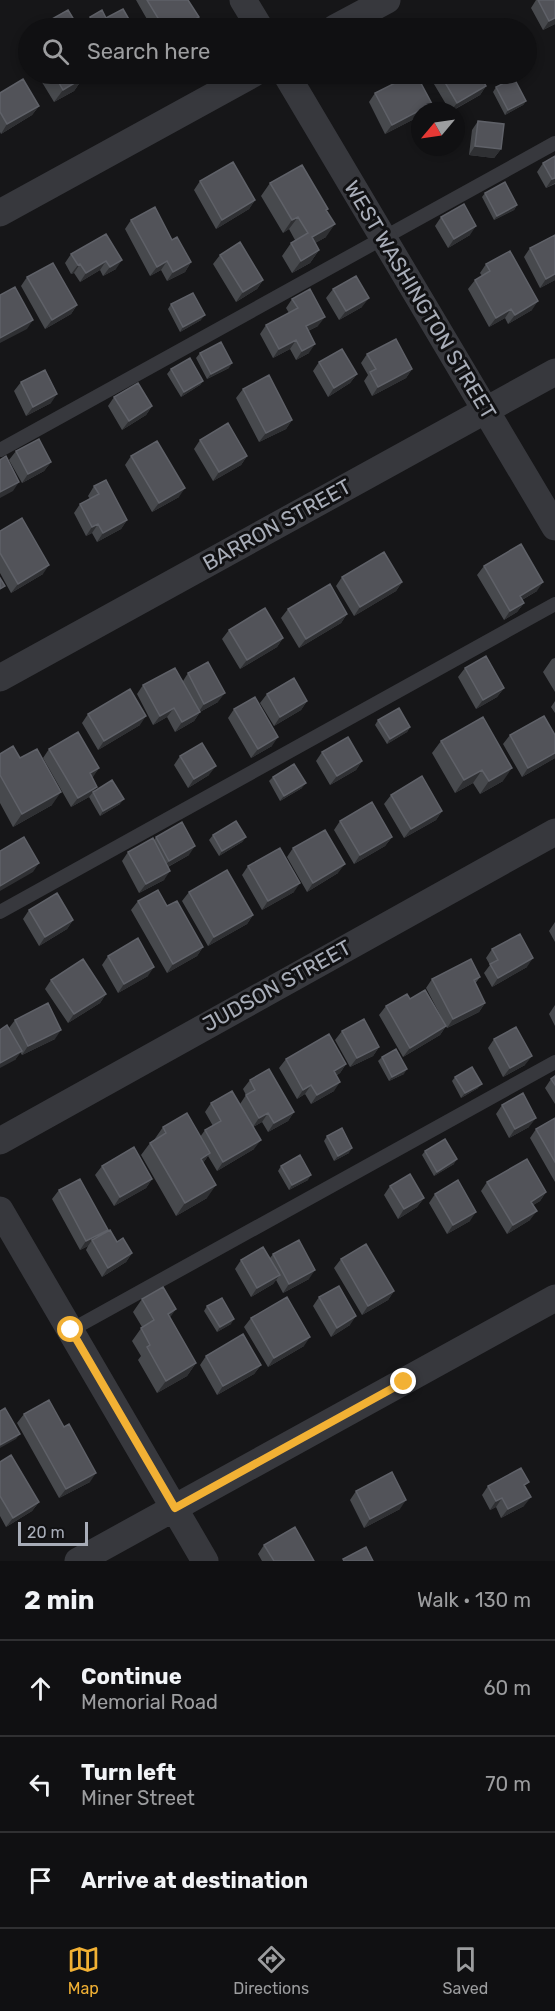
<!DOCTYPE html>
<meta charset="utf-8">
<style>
body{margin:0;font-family:Rubik,sans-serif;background:#1e1e20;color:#f1f3f6}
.compass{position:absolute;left:411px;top:102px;width:54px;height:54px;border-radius:50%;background:#101012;box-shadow:0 3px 9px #0003;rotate:241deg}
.scale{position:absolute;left:18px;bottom:15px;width:70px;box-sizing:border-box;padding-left:6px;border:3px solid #a8adb8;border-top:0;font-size:16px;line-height:21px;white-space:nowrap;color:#a8adb8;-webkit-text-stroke:4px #111113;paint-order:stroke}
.stop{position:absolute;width:18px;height:18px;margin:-14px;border:4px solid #f2b134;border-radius:50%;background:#fff}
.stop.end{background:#f2b134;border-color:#fff;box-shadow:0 2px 6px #0008}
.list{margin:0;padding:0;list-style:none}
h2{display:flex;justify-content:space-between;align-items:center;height:78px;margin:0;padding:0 24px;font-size:26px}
h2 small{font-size:20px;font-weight:400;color:#9c9d9f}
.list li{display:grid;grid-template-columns:39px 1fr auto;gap:18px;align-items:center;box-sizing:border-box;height:96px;padding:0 24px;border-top:2px solid #303032}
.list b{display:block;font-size:22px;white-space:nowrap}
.list p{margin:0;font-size:20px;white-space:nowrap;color:#9c9d9f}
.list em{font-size:20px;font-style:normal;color:#9c9d9f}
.icon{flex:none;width:33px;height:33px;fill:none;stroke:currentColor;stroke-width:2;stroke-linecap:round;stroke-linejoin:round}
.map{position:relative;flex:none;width:555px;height:1561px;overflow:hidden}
.search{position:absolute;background:#101012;box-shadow:0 3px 9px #0003;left:18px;right:18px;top:18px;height:66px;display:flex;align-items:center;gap:15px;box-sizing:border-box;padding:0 21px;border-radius:33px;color:#9c9d9f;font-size:22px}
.sheet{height:366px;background:#101012}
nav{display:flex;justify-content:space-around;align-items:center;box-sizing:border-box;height:84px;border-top:2px solid #303032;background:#101012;font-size:16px;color:#9c9d9f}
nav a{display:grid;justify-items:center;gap:3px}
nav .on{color:#f2b134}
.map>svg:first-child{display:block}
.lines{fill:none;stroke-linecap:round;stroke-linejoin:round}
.service{stroke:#37383d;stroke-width:14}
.minor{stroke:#37383d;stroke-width:27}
.wall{fill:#47494d}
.shaded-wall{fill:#2f3033}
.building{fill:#525359;stroke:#5f6168;stroke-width:1.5}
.route{stroke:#f2b134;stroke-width:8}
.labels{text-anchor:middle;stroke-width:6;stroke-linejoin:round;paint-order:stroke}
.street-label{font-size:21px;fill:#a8adb8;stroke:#111113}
</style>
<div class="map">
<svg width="555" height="1561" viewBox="0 0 555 1561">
<rect width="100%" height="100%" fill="#161618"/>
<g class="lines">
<path class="service" d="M0,450L555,143
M0,912L555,604
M71,1330L555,1062"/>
<path class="minor" d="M243,0L260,28
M335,28L387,0
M286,74L555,527
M0,213L253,74
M0,678L555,372
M0,1141L555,832
M0,1210L205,1561
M78,1561L555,1298"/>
</g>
<path class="wall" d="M136,0H188L199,17L191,27V28H152Z
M536,0H555V24L543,30L531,8Z
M90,17L106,18L134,28H84L83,26Z
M28,34V59L20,45Z
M37,74H80L83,78L74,91L54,102Z
M428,74H479L486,86L480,95L452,111H450Z
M496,87L526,101L523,105L505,115L493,92Z
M0,93L39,106L32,115L1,134L0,132Z
M375,93L432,104L427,111H420V116L385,134L369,102Z
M478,121L501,149L494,158L469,155L472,130Z
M555,156V184L546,188L537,172L543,163Z
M200,181L255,200L249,209L216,229L194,190Z
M270,183L326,237L315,243L319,250L310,263L292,273L282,256L291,243L295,240L289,229L283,233L261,196Z
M485,193L517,205L514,210L494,220L482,197Z
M441,217L470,235L448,248L435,226Z
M131,220L172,240L191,262L185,272L167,281L161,270L150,276L125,229Z
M106,234L116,269L103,276L100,270L80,282L74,273L71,274L65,263L71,254Z
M555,235V280L540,288L524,257L530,248Z
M220,255L263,280L257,289L236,302L213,264Z
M486,264L532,310L508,324L505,318L489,327L468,289L475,280L482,276L480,273Z
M27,277L77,305L71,314L45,329L21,286Z
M333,289L362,307L339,320L326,298Z
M292,299L318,326L308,331L309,353L296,360L290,349L273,358L260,334L266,325L289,313L286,308Z
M171,304L201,320L180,332L168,309Z
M200,353L229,368L207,379L196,358Z
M367,354L412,369L406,378L372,396L364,381L368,375L361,363Z
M319,362L357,374L350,383L328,397L313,371Z
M171,369L203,381L200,385L181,397L167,374Z
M21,382L51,403L26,416L14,391Z
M243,389L292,420L286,429L259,442L236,398Z
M114,397L152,406L146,415L122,430L108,406Z
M200,440L247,456L241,465L213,481L194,449Z
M16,451L51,462L44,471L22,483L9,460Z
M131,456L179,497L152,512L125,465Z
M94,486L127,520L121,529L97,542L92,533L86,536L74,513L80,504L90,499L88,496Z
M0,531L43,574L11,593L0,573Z
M484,566L537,591L522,600L524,603L517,612L504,620L477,575Z
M342,577L402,582L396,591L354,616L336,586Z
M288,609L347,614L341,623L299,648L281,618Z
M229,630L283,638L277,647L240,669L222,639Z
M555,658V692L543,672L552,659Z
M465,668L504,688L497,697L476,709L458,677Z
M188,673L218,702L200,712L194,721L175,732L167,717L153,725L137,694L143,685L183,681Z
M267,694L307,701L301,710L274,726L260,703Z
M555,701V713L551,707Z
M234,709L272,746L251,758L228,718Z
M88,714L140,725L98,750L82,723Z
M378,720L410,727L407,732L387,744L375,725Z
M510,735H555V758L522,777L503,744Z
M441,741L503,781L480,794L473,783L455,793L432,753Z
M49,749L99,768L92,777L94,791L120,804L100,816L89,797L71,807L43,758Z
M322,752L362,761L356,770L330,785L316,761Z
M0,754L20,758L52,805L13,827L0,803Z
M180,756L209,775L188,788L174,765Z
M273,777L302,788L280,801L269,781Z
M391,795L442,811L436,820L404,838L384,804Z
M340,821L392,837L385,846L354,864L334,830Z
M213,835L246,837L242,842L219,856L209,840Z
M156,837L189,855L168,867L164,880L139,893L122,861L128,852L154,840Z
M293,848L338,873L307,892L287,857Z
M248,866L294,892L262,910L242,875Z
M189,892L253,915L247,924L208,946L182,901Z
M138,901L167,906L203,947L197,956L167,973L131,910Z
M29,910L73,920L67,929L39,946L23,919Z
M555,922V942L549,931Z
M492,949L527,967L492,987L484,973L490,965L486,958Z
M108,956L148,976L118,993L102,965Z
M480,977L475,984L485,1003L479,1012L447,1028L446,1026L440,1035L403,1057L379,1015L386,1006L410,999L446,1026L426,988L432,979Z
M51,980L106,994L100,1003L68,1023L45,989Z
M555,1005V1026L549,1014Z
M15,1020L55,1039L22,1055L20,1052L15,1060L9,1028Z
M342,1031L379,1047L373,1056L350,1067L335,1040Z
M494,1039L525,1065L503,1077L488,1048Z
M382,1057L404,1074L389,1081L378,1061Z
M286,1059L346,1064L340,1073L337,1075L334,1091L311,1104L305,1094L297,1099L279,1068Z
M555,1076V1104L545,1088L551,1079Z
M455,1077L478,1088L461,1098L452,1081Z
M250,1080L294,1112L288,1121L268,1132L262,1122L253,1127L240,1104L246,1095L243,1089Z
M211,1103L254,1149L217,1171L208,1156L203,1163L207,1198L176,1216L141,1155L150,1143L154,1140L163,1127L200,1137L205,1130L213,1126L205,1112Z
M502,1105L529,1127L509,1138L496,1114Z
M555,1118V1182L530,1138L536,1129Z
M327,1136L349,1153L334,1161L324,1141Z
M425,1151L454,1164L434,1176L422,1155Z
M102,1166L152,1179L146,1188L114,1206L95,1175Z
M281,1166L308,1180L289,1190L278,1171Z
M487,1182L546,1192L540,1201L533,1205L530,1220L507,1234L481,1191Z
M390,1186L424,1198L417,1207L398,1219L384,1195Z
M59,1190L108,1230L106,1232L117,1242L132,1253L126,1262L102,1277L86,1250L88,1246L80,1250L52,1199Z
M435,1194L470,1221L447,1234L429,1203Z
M273,1254L309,1279L283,1293L276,1280L273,1284L251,1297L235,1269L241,1260L270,1258Z
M341,1259L394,1291L388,1300L362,1315L334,1268Z
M319,1297L350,1325L331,1337L313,1306Z
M142,1299L170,1318L196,1363L187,1376L157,1393L138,1360L141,1356L132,1341L142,1327L133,1312Z
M207,1306L231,1324L217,1332L204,1311Z
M251,1318L304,1346L268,1367L244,1327Z
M206,1356L261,1365L254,1374L217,1395L200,1365Z
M24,1414L64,1427L90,1482L59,1498L17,1423Z
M0,1462L39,1502L32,1511L6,1527L0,1516Z
M488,1486L525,1487L524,1506L501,1518L496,1507L490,1510L482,1495Z
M356,1491L400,1509L364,1528L350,1500Z
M264,1545L314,1561H262L258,1554Z"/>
<path class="shaded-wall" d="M199,17L192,26L188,28L189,23Z
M555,18V24L543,30L549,21Z
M83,78L74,91L54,102L63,90Z
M486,86L480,95L451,111L457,103Z
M526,101L523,105L505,115L508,110Z
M432,104L427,111H420V116L385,134L392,125Z
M39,106L32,115L1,134L7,124Z
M475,146L501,149L494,158L469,155Z
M555,178V183L546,188L552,179Z
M255,200L249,209L216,229L222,220Z
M517,205L514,210L494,220L497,216Z
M298,217L289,229L283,233L292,220Z
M335,224L326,237L303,250L312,237Z
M476,226L470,235L448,248L454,239Z
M319,250L310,263L292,273L301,261Z
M122,260L116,269L103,276L110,267Z
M106,261L100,270L80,282L86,273Z
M167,261L161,270L150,276L157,267Z
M191,262L185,272L167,281L173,272Z
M80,264L74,273L71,274L78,265Z
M555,274V280L540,288L546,279Z
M263,280L257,289L236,302L243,292Z
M369,298L362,307L339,320L346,311Z
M538,301L532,310L508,324L515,315Z
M77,305L71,314L45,329L52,320Z
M511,309L505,318L489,327L496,318Z
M205,315L201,320L180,332L183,327Z
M325,317L318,326L300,335L306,326Z
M33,320L27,329L0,343V338Z
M296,340L290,349L273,358L279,349Z
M315,344L309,353L296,360L302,351Z
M232,363L229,368L207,379L211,374Z
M412,369L406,378L372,396L378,387Z
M357,374L350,383L328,397L334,388Z
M203,381L200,385L181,397L184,392Z
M57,394L51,403L26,416L33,407Z
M152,406L146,415L122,430L129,421Z
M292,420L286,429L259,442L266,433Z
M247,456L241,465L213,481L219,472Z
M51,462L44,471L22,483L28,474Z
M19,482L13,491L0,498V492Z
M185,488L179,497L152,512L159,503Z
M127,520L121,529L97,542L103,533Z
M98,524L92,533L86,536L92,527Z
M49,565L43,574L11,593L18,584Z
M402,582L396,591L354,616L360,607Z
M543,582L537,591L513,605L520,596Z
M524,603L517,612L504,620L510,611Z
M347,614L341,623L299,648L306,639Z
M283,638L277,647L240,669L247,660Z
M504,688L497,697L476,709L483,700Z
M225,693L218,702L198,713L204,704Z
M307,701L301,710L274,726L280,717Z
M174,708L167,717L153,725L160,716Z
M200,712L194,721L175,732L182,722Z
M146,716L140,725L98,750L104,741Z
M410,727L407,732L387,744L390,739Z
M278,737L272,746L251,758L258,749Z
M555,753V758L522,777L528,768Z
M362,761L356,770L330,785L337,776Z
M216,766L209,775L188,788L194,779Z
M99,768L93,777L83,782L90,773Z
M512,768L503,781L480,794L489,781Z
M482,770L473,783L455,793L464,780Z
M306,783L302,788L280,801L284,796Z
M97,787L89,797L71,807L78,798Z
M61,792L52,805L13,827L22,814Z
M124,799L120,804L100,816L103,811Z
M442,811L436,820L404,838L411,829Z
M246,837L242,842L219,856L222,851Z
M392,837L385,846L354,864L360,855Z
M195,846L189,855L162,870L169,861Z
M39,863L33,872L0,891V886Z
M345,864L338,873L307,892L313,883Z
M170,871L164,880L139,893L146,884Z
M300,883L294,892L262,910L268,901Z
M253,915L247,924L208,946L214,937Z
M73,920L67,929L39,946L45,937Z
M203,947L197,956L167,973L173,964Z
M533,958L527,967L492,987L498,978Z
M154,967L148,976L118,993L124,984Z
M106,994L100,1003L68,1023L74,1014Z
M485,1003L479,1012L447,1028L453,1019Z
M446,1026L440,1035L403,1057L410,1048Z
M61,1030L55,1039L22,1055L28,1046Z
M379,1047L373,1056L350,1067L357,1058Z
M22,1051L15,1060L0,1068V1063Z
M532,1056L525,1065L503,1077L510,1068Z
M346,1064L340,1073L328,1080L334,1071Z
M407,1069L404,1074L389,1081L392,1077Z
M340,1082L334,1091L311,1104L317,1095Z
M482,1084L478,1088L461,1098L465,1093Z
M311,1085L305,1094L297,1099L303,1090Z
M294,1112L288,1121L268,1132L274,1123Z
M268,1113L262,1122L253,1127L259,1118Z
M536,1118L529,1127L509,1138L515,1129Z
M261,1140L254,1149L217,1171L223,1162Z
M352,1148L349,1153L334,1161L338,1156Z
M210,1153L201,1166V1159Z
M457,1159L454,1164L434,1176L437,1172Z
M311,1175L308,1180L289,1190L292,1185Z
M152,1179L146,1188L114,1206L120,1197Z
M216,1185L207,1198L176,1216L185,1203Z
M546,1192L540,1201L524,1211L531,1202Z
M424,1198L417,1207L398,1219L404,1209Z
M537,1211L530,1220L507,1234L513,1225Z
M476,1212L470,1221L447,1234L453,1225Z
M108,1230L102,1239L92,1240L88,1246L80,1250L86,1241Z
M132,1253L126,1262L102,1277L108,1268Z
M315,1270L309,1279L283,1293L289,1284Z
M280,1275L273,1284L251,1297L257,1288Z
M394,1291L388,1300L362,1315L368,1306Z
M176,1309L167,1322L168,1314Z
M356,1316L350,1325L331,1337L337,1328Z
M234,1319L231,1324L217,1332L220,1327Z
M310,1337L304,1346L268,1367L274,1358Z
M196,1363L187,1376L157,1393L166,1381Z
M261,1365L254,1374L217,1395L223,1386Z
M20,1434L16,1439L0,1448V1445Z
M96,1473L90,1482L59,1498L66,1489Z
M531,1497L524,1506L501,1518L508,1509Z
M502,1498L496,1507L490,1510L496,1501Z
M406,1500L400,1509L364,1528L370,1519Z
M39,1502L32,1511L6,1527L13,1518Z"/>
<path class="building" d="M147,0H188L199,17L189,23L192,28H164Z
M538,0H555V18L549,21Z
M123,9L134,28H96L90,17L102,10L106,18Z
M68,10L79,28H36Z
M54,74H80L83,78L63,90Z
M413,74H416L432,104L392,125L375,93Z
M440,74H479L486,86L457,103Z
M514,78L526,101L508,110L496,87Z
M23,79L39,106L7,124L0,112V93Z
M478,121L504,124L501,149L475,146Z
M555,156V178L552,179L543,163Z
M233,162L255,200L222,220L200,181Z
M302,165L328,209L326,210L335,224L312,237L319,250L301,261L291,243L308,233L298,217L292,220L270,183Z
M505,182L517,205L497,216L485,193Z
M464,204L476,226L454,239L441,217Z
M155,207L172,240L177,237L191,262L173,272L167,261L157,267L131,220Z
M106,234L122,260L110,267L106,261L86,273L80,264L78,265L71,254Z
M555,235V274L546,279L530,248Z
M240,242L263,280L243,292L220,255Z
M510,251L538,301L515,315L511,309L496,318L475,280L490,271L486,264Z
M53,263L77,305L52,320L27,277Z
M356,276L369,298L346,311L333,289Z
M15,287L33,320L0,338V295Z
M310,289L325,317L306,326L315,344L302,351L296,340L279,349L266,325L298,308L292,299Z
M193,293L205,315L183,327L171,304Z
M396,339L412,369L378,387L370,372L376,369L367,354Z
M221,342L232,363L211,374L200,353Z
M342,349L357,374L334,388L319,362Z
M190,358L203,381L184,392L171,369Z
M45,370L57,394L33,407L21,382Z
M269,375L292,420L266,433L243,389Z
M138,383L152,406L129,421L114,397Z
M228,423L247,456L219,472L200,440Z
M39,439L51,462L28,474L16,451Z
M157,441L185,488L159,503L131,456Z
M6,456L19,482L0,492V460Z
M106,480L127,520L103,533L98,524L92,527L80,504L99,494L94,486Z
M22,518L49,565L18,584L0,553V531Z
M521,544L543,582L520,596L524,603L510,611L484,566Z
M384,552L402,582L360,607L342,577Z
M0,578L5,586L0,589Z
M330,584L347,614L306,639L288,609Z
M265,608L283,638L247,660L229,630Z
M486,656L504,688L483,700L465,668Z
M208,662L225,693L204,704L188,673Z
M175,668L200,712L182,722L174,708L160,716L143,685Z
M294,678L307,701L280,717L267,694Z
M130,689L146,716L104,741L88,714Z
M255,697L278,737L258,749L234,709Z
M399,708L410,727L390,739L378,720Z
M544,716L555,735V753L528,768L510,735Z
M483,717L512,768L489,781L482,770L464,780L441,741Z
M78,732L99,768L90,773L97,787L78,798L49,749Z
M348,737L362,761L337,776L322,752Z
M202,743L216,766L194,779L180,756Z
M13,746L20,758L37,749L61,792L22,814L0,775V754Z
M294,764L306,783L284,796L273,777Z
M422,776L442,811L411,829L391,795Z
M112,780L124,799L103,811L93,792Z
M372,802L392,837L360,855L340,821Z
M236,821L246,837L222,851L213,835Z
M182,822L195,846L169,861L156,837Z
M325,830L345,864L313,883L293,848Z
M24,837L39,863L0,886V851Z
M153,838L170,871L146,884L128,852Z
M280,848L300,883L268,901L248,866Z
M227,870L253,915L214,937L189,892Z
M158,890L167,906L177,901L203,947L173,964L138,901Z
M57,893L73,920L45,937L29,910Z
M520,934L533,958L498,978L490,964L498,960L492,949Z
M138,938L154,967L124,984L108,956Z
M83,959L106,994L74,1014L51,980Z
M471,959L480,977L474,980L485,1003L453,1019L432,979Z
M425,990L446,1026L410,1048L386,1006L407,994L410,999Z
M48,1003L61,1030L28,1046L15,1020Z
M364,1019L379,1047L357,1058L342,1031Z
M7,1025L22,1051L0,1063V1030Z
M516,1027L532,1056L510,1068L494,1039Z
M329,1034L346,1064L334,1071L340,1082L317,1095L311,1085L303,1090L286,1059Z
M396,1049L407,1069L392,1077L382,1057Z
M472,1067L482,1084L465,1093L455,1077Z
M269,1069L294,1112L274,1123L268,1113L259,1118L246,1095L255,1090L250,1080Z
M555,1076V1085L551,1079Z
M232,1091L261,1140L223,1162L205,1130L221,1121L211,1103Z
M523,1093L536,1118L515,1129L502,1105Z
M187,1113L210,1153L201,1159L216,1185L185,1203L150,1143L166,1133L163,1127Z
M555,1118V1162L536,1129Z
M342,1128L352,1148L338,1156L327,1136Z
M445,1139L457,1159L437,1172L425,1151Z
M134,1147L152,1179L120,1197L102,1166Z
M300,1155L311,1175L292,1185L281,1166Z
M527,1159L546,1192L531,1202L537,1211L513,1225L487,1182Z
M410,1174L424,1198L404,1209L390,1186Z
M80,1179L108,1230L86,1241L59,1190Z
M458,1180L476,1212L453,1225L435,1194Z
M110,1230L117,1242L123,1238L132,1253L108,1268L92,1240Z
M299,1240L315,1270L289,1284L273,1254Z
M366,1244L394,1291L368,1306L341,1259Z
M263,1247L280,1275L257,1288L241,1260Z
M339,1286L356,1316L337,1328L319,1297Z
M163,1287L176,1309L168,1314L196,1363L166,1381L147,1347L150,1345L141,1328L154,1320L142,1299Z
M287,1297L310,1337L274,1358L251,1318Z
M222,1298L234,1319L220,1327L207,1306Z
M243,1334L261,1365L223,1386L206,1356Z
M49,1400L64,1427L69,1424L96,1473L66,1489L24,1414Z
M5,1408L20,1434L0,1445V1411Z
M11,1455L39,1502L13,1518L0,1496V1462Z
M521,1468L529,1482L524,1485L531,1497L508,1509L502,1498L496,1501L488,1486Z
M392,1472L406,1500L370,1519L356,1491Z
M295,1527L314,1561H274L264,1545Z
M366,1547L373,1561H344L343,1559Z"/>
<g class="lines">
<path class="route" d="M71,1330L175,1508L404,1382"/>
</g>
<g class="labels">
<g class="street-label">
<text transform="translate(420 300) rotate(59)" y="7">WEST WASHINGTON STREET</text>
<text transform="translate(277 525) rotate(-29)" y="7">BARRON STREET</text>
<text transform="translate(277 986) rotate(-29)" y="7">JUDSON STREET</text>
</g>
</g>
</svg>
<svg class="compass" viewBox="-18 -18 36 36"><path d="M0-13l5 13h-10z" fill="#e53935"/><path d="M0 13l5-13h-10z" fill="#9c9d9f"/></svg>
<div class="scale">20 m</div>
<div class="stop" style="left:71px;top:1330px"></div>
<div class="stop end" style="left:404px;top:1382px"></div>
<div class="search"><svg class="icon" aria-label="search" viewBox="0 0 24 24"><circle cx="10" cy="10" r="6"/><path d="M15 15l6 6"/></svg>Search here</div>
</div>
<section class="sheet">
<h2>2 min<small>Walk · 130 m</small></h2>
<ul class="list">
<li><svg class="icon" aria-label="ahead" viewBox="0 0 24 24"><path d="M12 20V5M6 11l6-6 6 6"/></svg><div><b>Continue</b><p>Memorial Road</p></div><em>60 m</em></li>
<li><svg class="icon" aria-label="left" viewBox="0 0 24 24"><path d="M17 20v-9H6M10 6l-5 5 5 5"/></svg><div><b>Turn left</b><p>Miner Street</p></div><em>70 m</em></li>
<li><svg class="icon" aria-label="arrive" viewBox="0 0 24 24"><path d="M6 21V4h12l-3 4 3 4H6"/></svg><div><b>Arrive at destination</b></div></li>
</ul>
</section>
<nav>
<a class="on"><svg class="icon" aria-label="map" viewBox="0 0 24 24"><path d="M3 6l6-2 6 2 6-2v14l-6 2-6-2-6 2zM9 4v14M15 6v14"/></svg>Map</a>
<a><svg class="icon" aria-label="directions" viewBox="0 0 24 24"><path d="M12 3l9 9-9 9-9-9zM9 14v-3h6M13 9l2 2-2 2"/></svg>Directions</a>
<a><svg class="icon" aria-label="saved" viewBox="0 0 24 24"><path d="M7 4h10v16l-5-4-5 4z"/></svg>Saved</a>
</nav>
